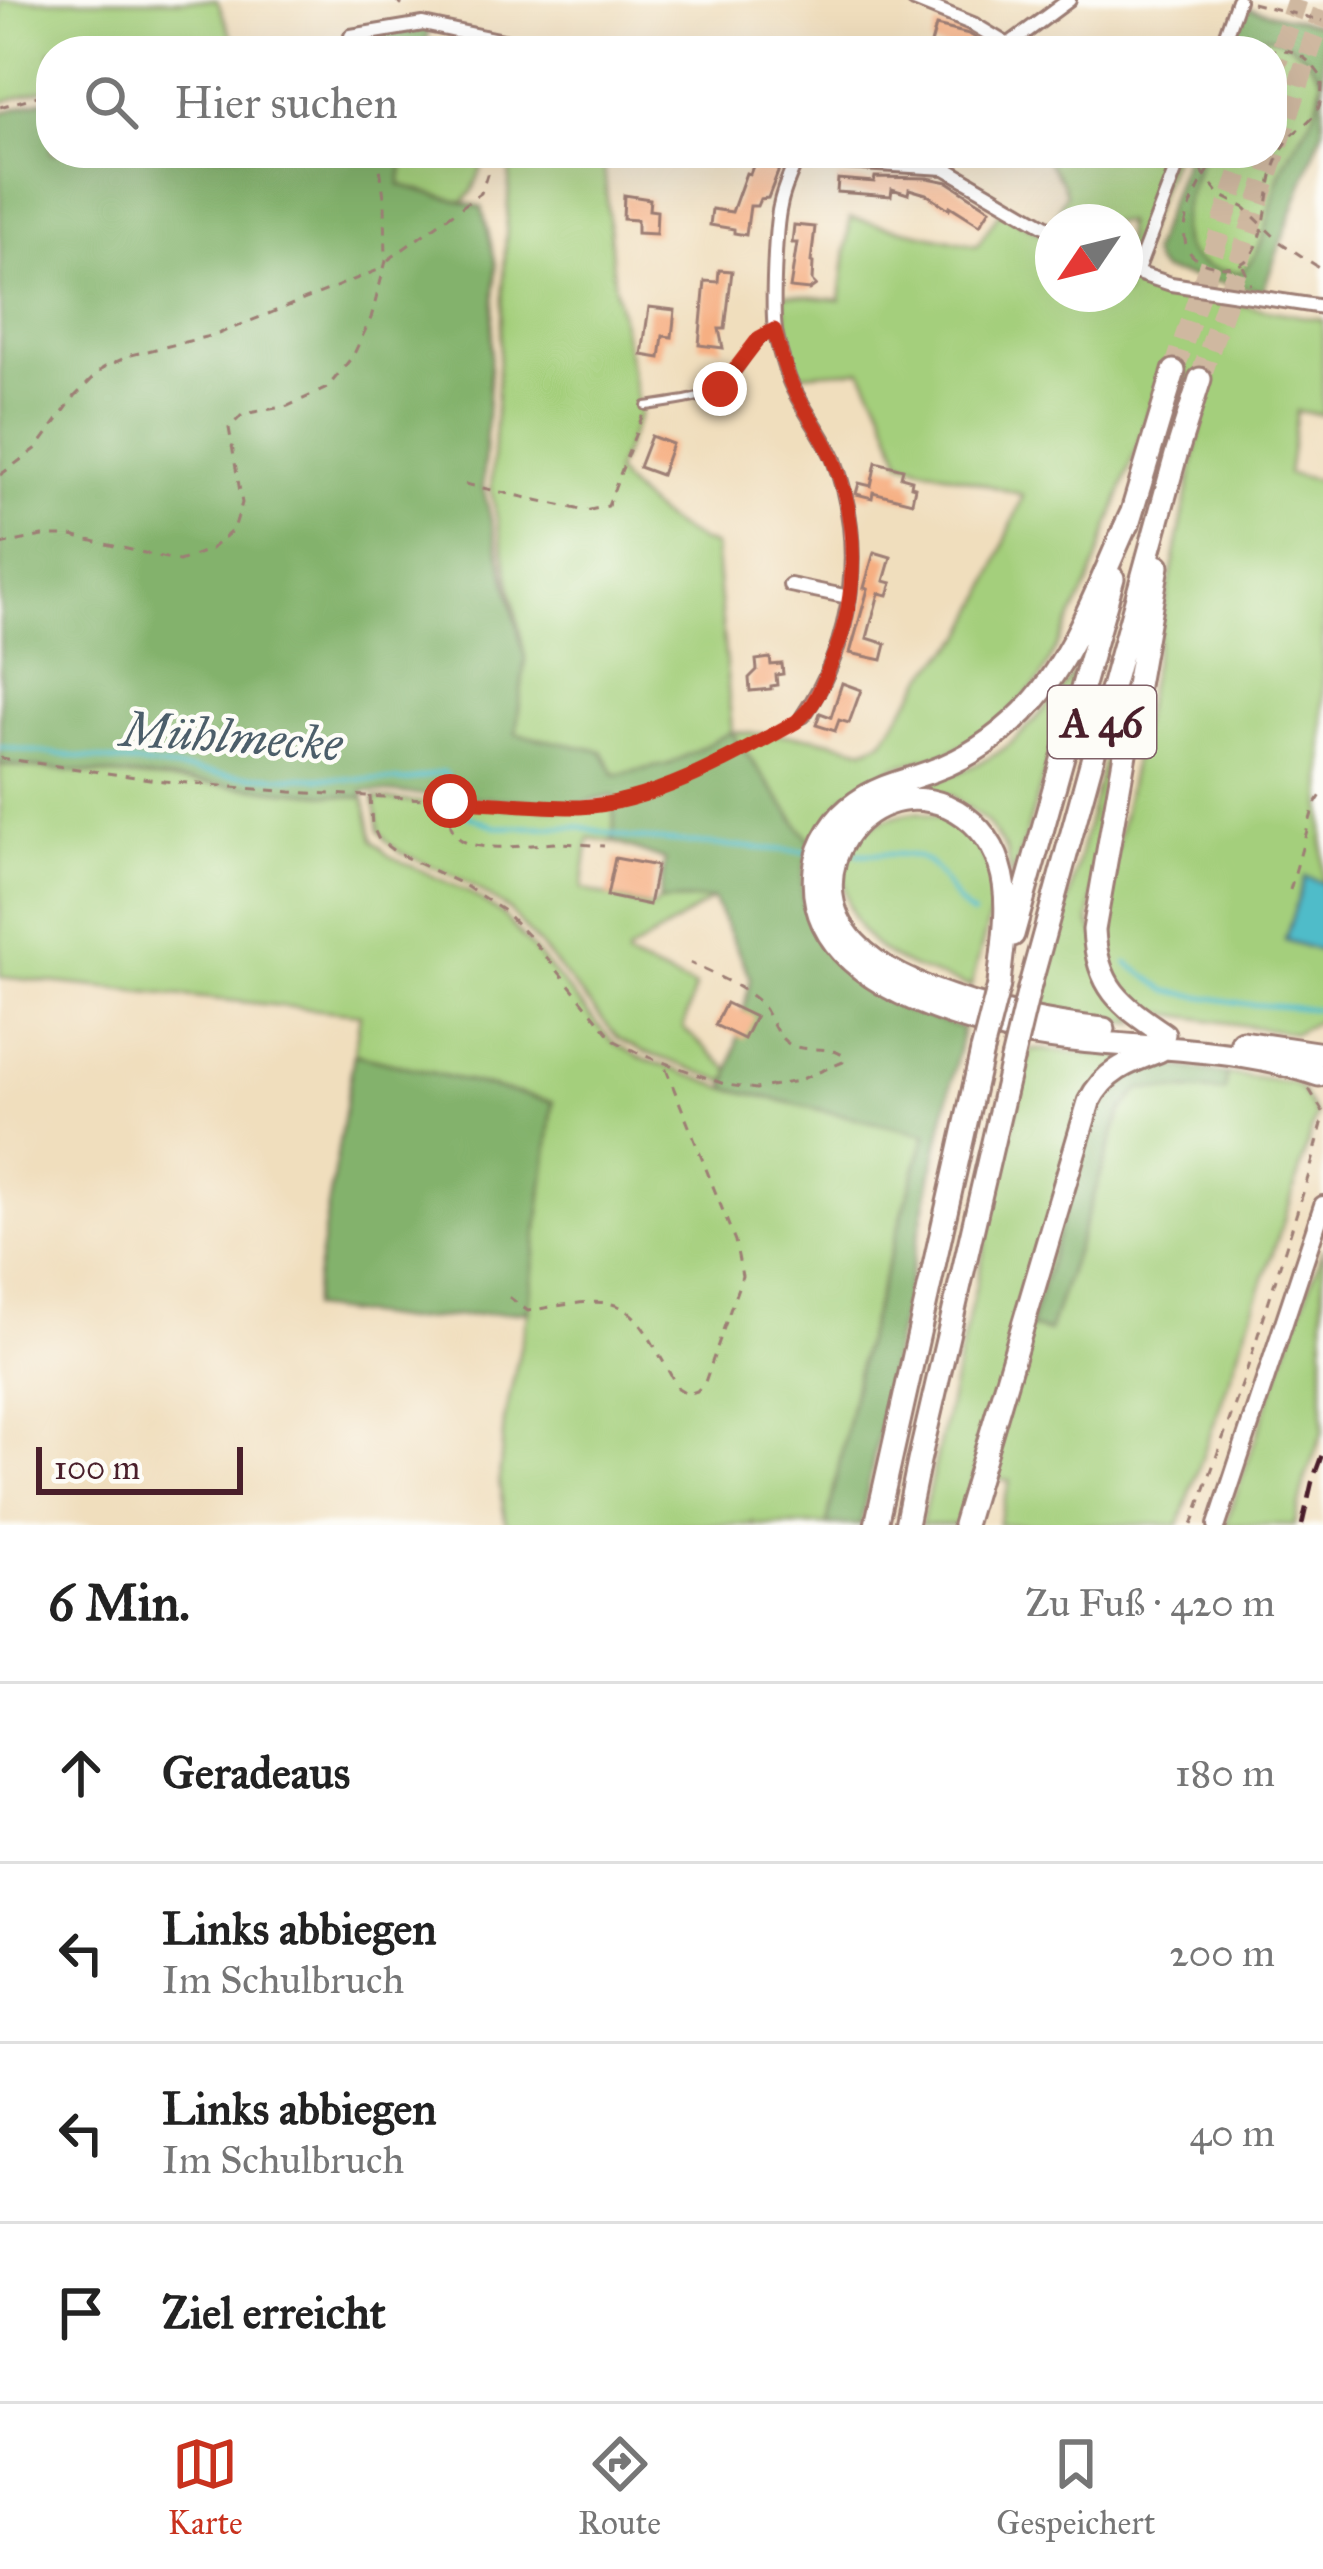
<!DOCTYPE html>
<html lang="de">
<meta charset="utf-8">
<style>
body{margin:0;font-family:"IM FELL Great Primer",serif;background:#f2f2f2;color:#222}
.compass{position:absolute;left:1035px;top:204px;width:108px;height:108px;border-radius:50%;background:#fff;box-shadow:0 12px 48px #0002;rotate:235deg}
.scale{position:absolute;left:36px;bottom:30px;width:207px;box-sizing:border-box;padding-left:12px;border:6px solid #4a1f2b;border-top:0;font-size:33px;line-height:42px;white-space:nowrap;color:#4a1f2b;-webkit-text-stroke:9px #fdfcf7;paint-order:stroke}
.stop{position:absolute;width:36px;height:36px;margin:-27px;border:9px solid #c8321e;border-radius:50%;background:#fff}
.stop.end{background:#c8321e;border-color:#fff;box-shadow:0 3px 12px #0008}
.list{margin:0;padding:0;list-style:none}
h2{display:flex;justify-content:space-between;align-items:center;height:156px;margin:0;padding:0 48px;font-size:51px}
h2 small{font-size:39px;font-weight:400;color:#767676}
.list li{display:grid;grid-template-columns:78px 1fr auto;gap:36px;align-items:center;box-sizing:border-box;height:180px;padding:0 48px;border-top:3px solid #e0e0e0}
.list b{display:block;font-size:45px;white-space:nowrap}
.list p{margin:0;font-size:39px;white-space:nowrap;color:#767676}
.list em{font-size:39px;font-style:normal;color:#767676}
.icon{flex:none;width:66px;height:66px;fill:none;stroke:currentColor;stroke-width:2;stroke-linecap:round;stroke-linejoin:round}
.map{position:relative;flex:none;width:1323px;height:1525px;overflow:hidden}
.search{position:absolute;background:#fff;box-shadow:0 12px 48px #0002;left:36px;right:36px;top:36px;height:132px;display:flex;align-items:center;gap:30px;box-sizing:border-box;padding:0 42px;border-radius:48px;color:#767676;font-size:45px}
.sheet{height:876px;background:#fff}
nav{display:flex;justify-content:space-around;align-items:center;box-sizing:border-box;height:168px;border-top:3px solid #e0e0e0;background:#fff;font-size:33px;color:#767676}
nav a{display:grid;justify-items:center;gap:6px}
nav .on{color:#c8321e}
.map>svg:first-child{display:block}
.green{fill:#a4cf7c;stroke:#777754;stroke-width:3}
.forest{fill:#83b26c;stroke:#66684c;stroke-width:3}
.water{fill:#4fbcc9;stroke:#4c6e7a;stroke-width:3}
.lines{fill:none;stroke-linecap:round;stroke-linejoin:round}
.stream{stroke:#4fbcc9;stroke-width:4.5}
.building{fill:#f6af82}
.highway-tunnel{stroke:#cfb8a0;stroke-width:21;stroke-dasharray:21 10;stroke-linecap:butt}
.lane-casing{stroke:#9d7e74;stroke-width:12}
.street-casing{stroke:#9d7e74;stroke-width:18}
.secondary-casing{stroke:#9d7e74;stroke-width:22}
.highway-casing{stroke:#9d7e74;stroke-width:27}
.path{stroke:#9d7e74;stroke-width:3;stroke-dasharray:9 9;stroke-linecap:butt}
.lane{stroke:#fff;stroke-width:6}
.street{stroke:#fff;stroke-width:12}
.secondary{stroke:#fff;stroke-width:16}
.highway{stroke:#fff;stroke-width:21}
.rail{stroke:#4a1f2b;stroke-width:4.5;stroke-dasharray:18 9;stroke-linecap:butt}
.highway-bridge-casing{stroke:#9d7e74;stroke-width:27;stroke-linecap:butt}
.highway-bridge{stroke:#fff;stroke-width:21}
.route{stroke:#c8321e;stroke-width:15}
.labels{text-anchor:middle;stroke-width:9;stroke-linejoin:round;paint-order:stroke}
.shield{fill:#fdfcf7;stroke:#806168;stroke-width:3}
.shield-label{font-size:42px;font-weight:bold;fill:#4a1f2b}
.water-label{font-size:48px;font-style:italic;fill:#4c5e6a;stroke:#fdfcf7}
</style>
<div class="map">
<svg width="1323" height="1525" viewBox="0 0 1323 1525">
<rect width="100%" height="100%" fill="#fdfcf7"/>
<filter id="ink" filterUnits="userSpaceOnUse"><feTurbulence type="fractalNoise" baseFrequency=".00833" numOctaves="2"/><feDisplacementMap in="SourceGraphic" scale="24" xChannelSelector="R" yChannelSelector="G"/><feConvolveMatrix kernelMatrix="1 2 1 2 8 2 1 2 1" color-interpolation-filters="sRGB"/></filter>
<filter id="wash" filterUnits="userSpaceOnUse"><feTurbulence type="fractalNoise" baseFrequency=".004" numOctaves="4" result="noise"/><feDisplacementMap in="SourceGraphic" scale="48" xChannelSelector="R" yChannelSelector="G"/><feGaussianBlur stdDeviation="2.7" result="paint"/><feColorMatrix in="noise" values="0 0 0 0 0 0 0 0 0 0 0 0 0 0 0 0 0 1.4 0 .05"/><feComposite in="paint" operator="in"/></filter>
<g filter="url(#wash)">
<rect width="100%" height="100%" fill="#f0debd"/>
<path class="green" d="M0,0H217L235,45L199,51H51V87L0,103Z
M1261,36C1289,36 1307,56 1322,78C1320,104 1315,123 1297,142L1255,260L1242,272C1154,270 1182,208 1203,153H1272V51H1243Z
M405,153H488L472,192L463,202L399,185Z
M511,153H603L614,282L640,414L615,473C643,504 674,532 715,546L732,732L813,737L864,749L883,741L929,671L965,635L985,594L1023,495L901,461L882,407L861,370L798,374L788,334L783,294L840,300L850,218L977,246L1000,211L1053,240V294H1125V279L1167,292L1323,320V415L1297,411L1288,474L1323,481V883L1305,877L1285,940L1323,952V1019L1294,1033L1143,1010L1115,981L1104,948L1107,895L1208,390L1162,375L1089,583L1040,680L994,729L943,755L896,766L844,796L812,844L731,733L670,764L615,775L601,751L515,735L525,658L491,490Z
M1042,153H1169L1173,156L1138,251L1125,260V222L1052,224L1066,194L1063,184Z
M1140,618L1089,922L1138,1024L1040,1011Z
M1076,670L1012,880L1006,850L987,822L951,795L906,790C937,780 968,771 996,754C1026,736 1054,696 1076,670Z
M0,765L364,798L373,840L388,855L468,892L503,915L613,1042L639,1057L726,1088L926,1134L862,1351L827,1525H753V1522L748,1525H506L499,1483L504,1422L528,1311L553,1102L354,1054L360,1014L0,977Z
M374,798L454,805L594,810L614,803V842L589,838L582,889L652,908L659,901L713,899L628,953L627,958L695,987L683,1028L730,1070L728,1082L642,1051L618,1038L509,910L463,880L398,851L388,843L379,830Z
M917,812L948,819L976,842L991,872L994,899L971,987C940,976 902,968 876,946C850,924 833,876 852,844C866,822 893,815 917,812Z
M1030,1049L1125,1056L957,1525H921Z
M1227,1074L1293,1083L1301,1090L1316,1115L1291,1200L1179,1525H998L1010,1481L987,1478L1030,1327L1049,1331L1121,1113L1140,1088L1224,1091Z
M1323,1248V1431L1305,1480L1294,1525H1225Z"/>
<path class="forest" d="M1248,8L1323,26V128L1263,291L1162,271L1155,264L1151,253L1187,153H1203C1182,208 1154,270 1242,272C1272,243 1267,201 1284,165C1302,127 1317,125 1322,78C1307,56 1289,36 1261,36L1243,51H1224L1238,15Z
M429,27L425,51H280Z
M51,98V153H405L400,185L482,207L496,265L483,487L525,658L516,734L602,751L615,775L670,764L731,732L812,844C780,917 836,978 900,1007C920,1015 942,1021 963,1028L893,1355L861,1525H827L862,1351L926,1134L726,1088L751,978L713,899L659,901L665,860L614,842V796L579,804L363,791L364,798L0,764V113Z
M354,1054L553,1102L528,1311L405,1320L311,1308Z
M1157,1064L1227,1074L1225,1091L1140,1089L1121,1112L1049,1332L1030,1327L1096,1106L1126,1070Z"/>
<path class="water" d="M1305,877L1323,883V952L1285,940Z"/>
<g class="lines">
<path class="stream" d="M0,747L226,775L406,781L444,772L453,784
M468,816L497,827H581L630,838L808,852
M856,854C874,855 896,852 914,856C942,861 948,902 973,915
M1127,963L1168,991L1247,1004L1315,1009"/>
</g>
<g id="blocks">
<path class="building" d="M936,26L969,34L986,44L983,51H954L931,44Z
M758,153H767L783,159L768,198L760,199L757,206H750L746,235L734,233V229L710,225L712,209L732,212L746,173L750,174Z
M875,177L928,178L948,182L990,209L980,225L950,206L949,209L926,194L909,189L908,194L892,189L891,196L837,192L838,179L874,182Z
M624,195L650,199L649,210L657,211L656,234L637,233V220L623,219Z
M794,225L815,227L811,262L813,263L812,281L816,285L809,290L790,288L797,243H792Z
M719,270L732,271L725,329H719L723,348L699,345L705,281L718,282Z
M649,307L675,310L672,337L663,336L660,358L642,355Z
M651,436L672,444L661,475L639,467Z
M876,462L903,469L901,477L912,480L911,486L915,487L912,502L873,492L872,498L856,494L859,483L871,486Z
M874,552L891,557L884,581L892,583L888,595L879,593L867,638L886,644L882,660L850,653L868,589L864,588Z
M770,658L771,665L782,664L783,674L776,675L777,685L771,686V689L750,691L749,678L757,670L756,660Z
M842,683L861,690L849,723L839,720L835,731L816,725L820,713L831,717Z
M615,858L657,866L649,905L607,896Z
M726,1003L755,1017L744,1039L715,1025Z"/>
</g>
</g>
<g filter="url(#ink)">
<use href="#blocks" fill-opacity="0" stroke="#9d7e74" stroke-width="3"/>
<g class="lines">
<path class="highway-tunnel" d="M1272,76L1297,0
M1174,371L1246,153
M1200,379L1323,11"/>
<defs>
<path id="lane" d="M646,406C665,403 707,399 722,387C743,369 747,344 774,330"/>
<path id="street" d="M914,0L973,24L1018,51
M351,36L423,24L550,51
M1000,51L1069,0
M1220,51L1238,0
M796,153L844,162L945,168L1053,231
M799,154C792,171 783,188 780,206C775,227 771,316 776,335C780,352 785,372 793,388C805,413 823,434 834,460C866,545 854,642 803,716
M1125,269L1171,284L1323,307
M1136,273L1182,153
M790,585L849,597"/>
<path id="secondary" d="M1217,1525L1323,1205"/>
<path id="highway" d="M1131,514C1102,576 1072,664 1023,712C998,737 966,759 932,771C906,781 880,785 857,802C835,817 818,843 815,869C804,964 913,1005 987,1025C1096,1054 1212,1038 1319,1075
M1128,525L1174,371
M1158,566L1094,930C1097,988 1120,1004 1164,1034
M1013,935L1113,578
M999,985C1002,946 1012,903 1000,866C992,839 972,817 947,806C863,772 793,877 855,943C902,995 1036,1023 1104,1029
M1029,989L1176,455L1200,379
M1242,1042L1323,1054
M876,1525L982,1051
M906,1525L919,1461L1012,1060
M964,1525L1089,1102C1104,1071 1129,1062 1159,1051"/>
</defs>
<use href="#lane" class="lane-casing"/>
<use href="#street" class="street-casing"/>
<use href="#secondary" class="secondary-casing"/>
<use href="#highway" class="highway-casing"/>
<path class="path" d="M395,0L409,11
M1252,3L1323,21
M238,51L337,38
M0,107L51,92
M1196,153L1204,175L1220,195L1245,208L1280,242L1323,270
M1219,153C1203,179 1157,250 1208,264C1218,267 1235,269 1244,262C1269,244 1265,192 1275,166C1278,158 1283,147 1288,140C1297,128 1313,122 1319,106C1322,98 1322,87 1322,78C1309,58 1294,46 1269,51
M388,260L481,193L494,153
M1243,266L1251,285
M0,475L37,448L75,396L103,368L131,355L218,334L383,268
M465,484L586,511L608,506L643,414
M0,545L42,536H71L179,561L211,549L234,529L242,503L229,428L243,414L288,406L327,388L353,356L371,318L386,261L385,204L378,153
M0,758L164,781L291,792L579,807C658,798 725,761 794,723
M370,796L372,825L379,840L397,853L464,885L504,911L535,943L615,1041L640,1054L727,1085L756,1089L797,1081L843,1062L845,1057C830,1044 808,1053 791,1045C774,1037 770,1011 757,1000C738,984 712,974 690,963
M450,804C450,817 448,830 460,839C480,854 531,844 556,843C572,843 588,845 604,846
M1290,890L1314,806L1323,792
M1309,1089L1323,1112
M509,1297L528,1311C634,1292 627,1298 678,1388L688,1394L697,1391L705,1382L742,1276L735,1241L664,1064
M1192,1525L1243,1382L1310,1171L1323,1120"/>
<use href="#lane" class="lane"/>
<use href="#street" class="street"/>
<use href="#secondary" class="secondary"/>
<use href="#highway" class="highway"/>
<path class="rail" d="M1302,1525L1312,1482L1323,1452"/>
<defs>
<path id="highway-bridge" d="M982,1051L999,985
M1012,1060L1029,989"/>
</defs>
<use href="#highway-bridge" class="highway-bridge-casing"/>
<use href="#highway-bridge" class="highway-bridge"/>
</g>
</g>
<g class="lines" filter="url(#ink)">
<path class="route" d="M450,801C493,801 537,808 580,807C652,804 735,756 796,722C816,706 824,681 833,658C859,596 859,519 832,457C822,434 807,414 795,392C785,373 780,350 774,330L759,338L720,389"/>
</g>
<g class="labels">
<rect class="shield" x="1048" y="686" width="108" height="72" rx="9"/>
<g class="shield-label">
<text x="1102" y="737">A 46</text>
</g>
<g class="water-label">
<text transform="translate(232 736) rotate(4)" y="17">Mühlmecke</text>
</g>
</g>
</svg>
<svg class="compass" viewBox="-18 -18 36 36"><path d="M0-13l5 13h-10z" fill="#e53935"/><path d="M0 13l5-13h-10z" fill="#767676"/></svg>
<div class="scale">100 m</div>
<div class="stop" style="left:450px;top:801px"></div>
<div class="stop end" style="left:720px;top:389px"></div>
<div class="search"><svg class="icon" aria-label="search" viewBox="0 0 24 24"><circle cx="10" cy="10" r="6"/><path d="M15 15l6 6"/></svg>Hier suchen</div>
</div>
<section class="sheet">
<h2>6 Min.<small>Zu Fuß · 420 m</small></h2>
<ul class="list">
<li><svg class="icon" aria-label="ahead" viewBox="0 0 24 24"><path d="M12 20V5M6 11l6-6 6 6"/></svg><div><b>Geradeaus</b></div><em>180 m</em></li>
<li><svg class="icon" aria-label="left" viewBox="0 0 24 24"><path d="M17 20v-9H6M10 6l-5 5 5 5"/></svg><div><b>Links abbiegen</b><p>Im Schulbruch</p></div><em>200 m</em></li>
<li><svg class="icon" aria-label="left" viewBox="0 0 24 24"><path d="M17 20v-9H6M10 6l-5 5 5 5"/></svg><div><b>Links abbiegen</b><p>Im Schulbruch</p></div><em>40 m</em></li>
<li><svg class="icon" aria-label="arrive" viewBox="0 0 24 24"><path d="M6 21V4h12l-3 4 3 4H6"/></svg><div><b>Ziel erreicht</b></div></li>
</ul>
</section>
<nav>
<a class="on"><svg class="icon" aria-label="map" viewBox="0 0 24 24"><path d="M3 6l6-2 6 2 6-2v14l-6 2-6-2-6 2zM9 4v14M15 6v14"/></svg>Karte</a>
<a><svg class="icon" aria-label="directions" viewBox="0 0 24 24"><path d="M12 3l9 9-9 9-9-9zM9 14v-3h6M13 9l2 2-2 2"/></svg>Route</a>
<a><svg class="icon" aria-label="saved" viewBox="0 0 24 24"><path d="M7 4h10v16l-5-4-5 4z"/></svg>Gespeichert</a>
</nav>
